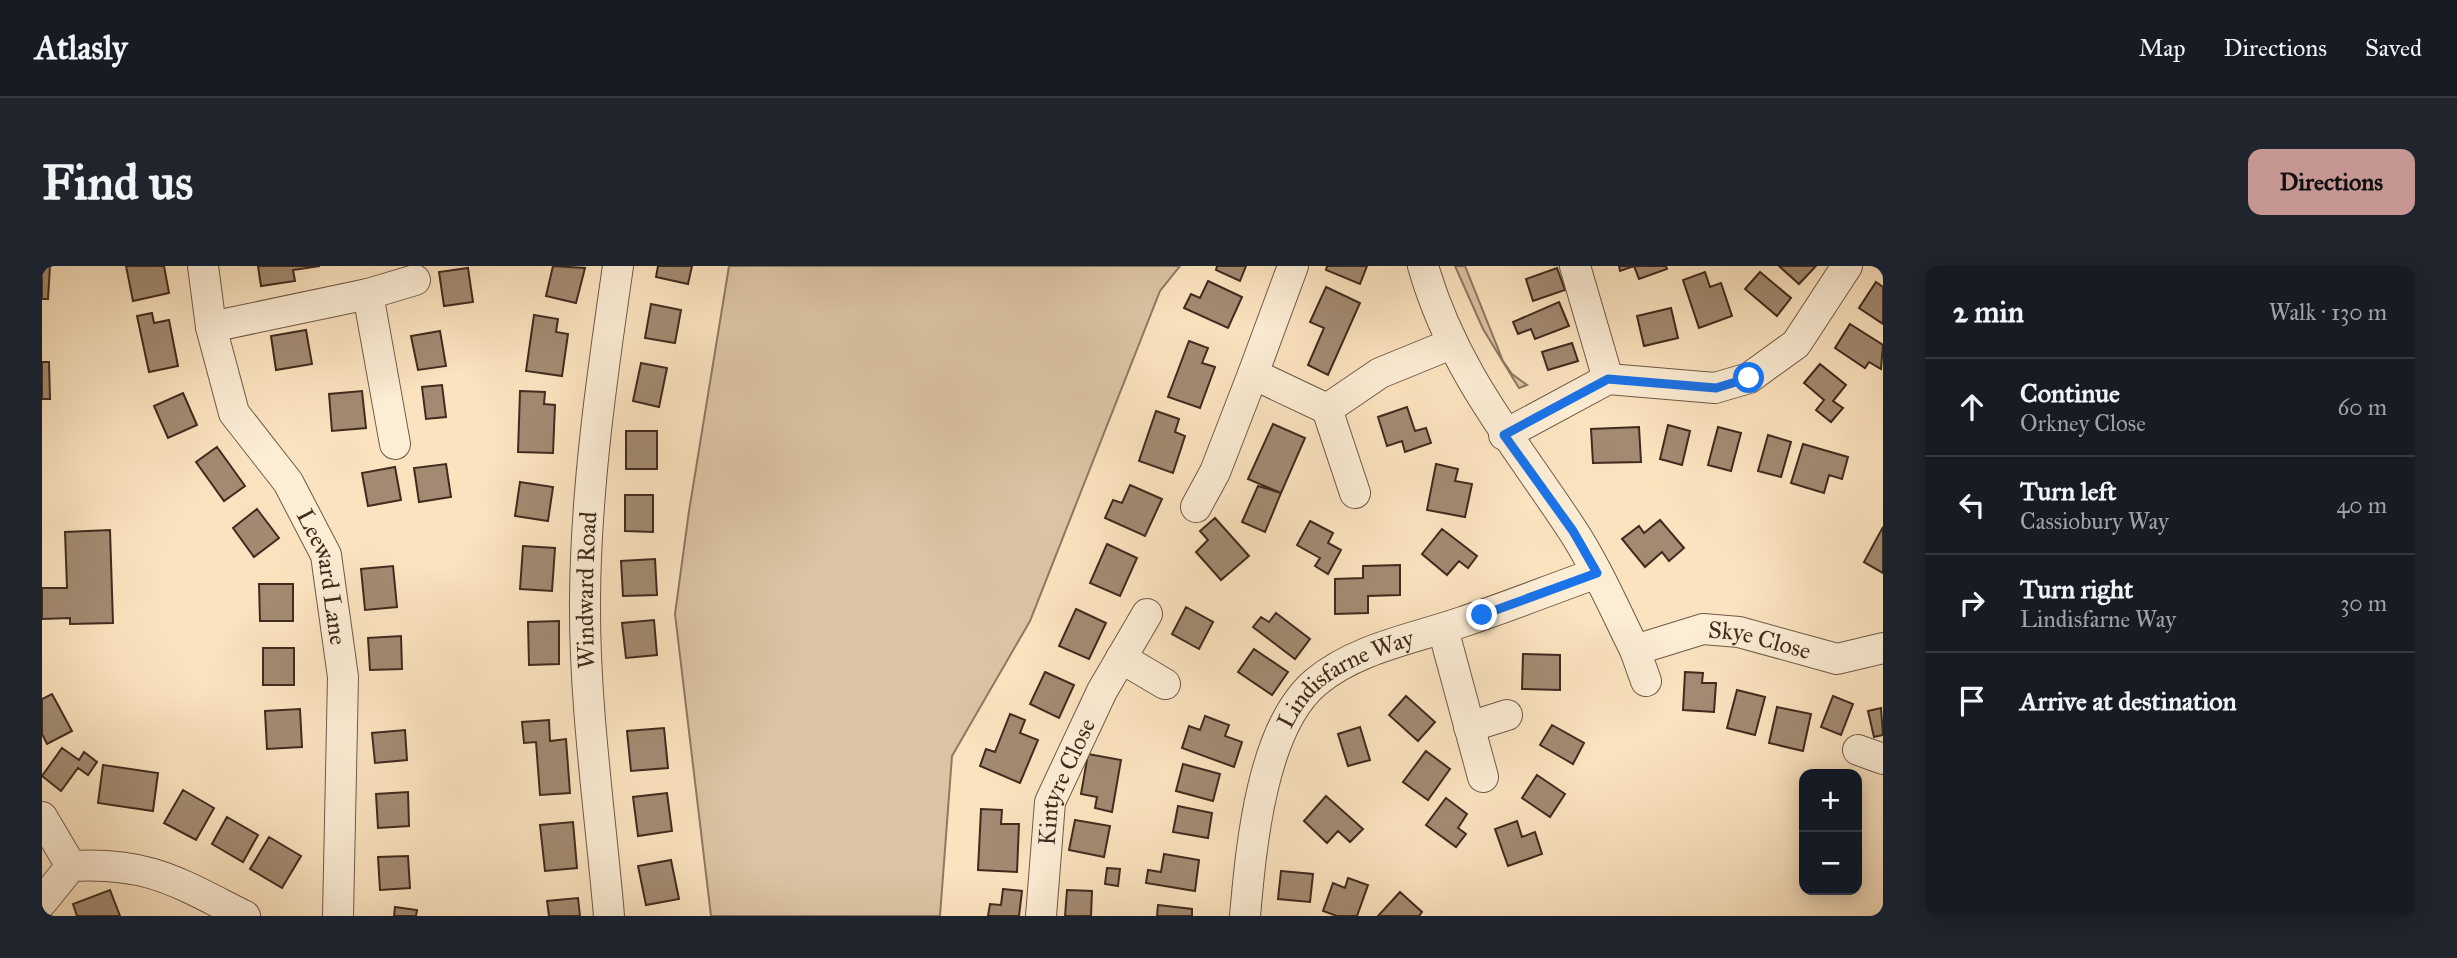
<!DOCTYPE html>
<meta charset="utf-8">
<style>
body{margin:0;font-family:"IM FELL Great Primer",serif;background:#20242c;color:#f1f3f6}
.controls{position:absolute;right:21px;bottom:21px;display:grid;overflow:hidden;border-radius:14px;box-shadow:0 4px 18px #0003}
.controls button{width:63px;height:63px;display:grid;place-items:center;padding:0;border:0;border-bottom:2px solid #363941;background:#171b24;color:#f1f3f6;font:35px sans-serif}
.stop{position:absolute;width:21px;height:21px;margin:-16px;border:5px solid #1a73e8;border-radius:50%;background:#fff}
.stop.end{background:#1a73e8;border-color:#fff;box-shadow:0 2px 7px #0008}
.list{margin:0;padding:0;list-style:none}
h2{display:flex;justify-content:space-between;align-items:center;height:91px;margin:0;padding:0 28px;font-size:30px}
h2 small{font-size:23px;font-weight:400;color:#9ea1a6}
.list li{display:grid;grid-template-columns:46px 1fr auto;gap:21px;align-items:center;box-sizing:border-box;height:98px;padding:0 28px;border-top:2px solid #363941}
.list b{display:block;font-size:26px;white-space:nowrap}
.list p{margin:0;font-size:23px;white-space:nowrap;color:#9ea1a6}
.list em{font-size:23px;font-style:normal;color:#9ea1a6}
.icon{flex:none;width:38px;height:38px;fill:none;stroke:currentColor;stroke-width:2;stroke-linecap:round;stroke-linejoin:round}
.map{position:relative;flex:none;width:1841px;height:650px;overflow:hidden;border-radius:14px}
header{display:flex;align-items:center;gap:42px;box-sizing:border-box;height:98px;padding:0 35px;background:#171b24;border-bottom:2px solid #363941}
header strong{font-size:33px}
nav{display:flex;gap:38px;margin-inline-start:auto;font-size:24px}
.intro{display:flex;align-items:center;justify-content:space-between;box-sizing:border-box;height:168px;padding:0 42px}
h1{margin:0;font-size:49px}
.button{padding:18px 32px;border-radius:14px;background:#c59692;color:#111;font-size:24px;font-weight:700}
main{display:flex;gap:42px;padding:0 42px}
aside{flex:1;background:#171b24;border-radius:14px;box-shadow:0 4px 18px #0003}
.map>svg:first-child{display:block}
.green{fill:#dbc4a4;stroke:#8e7862;stroke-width:2}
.building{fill:#a28b72;stroke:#412b1f;stroke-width:2}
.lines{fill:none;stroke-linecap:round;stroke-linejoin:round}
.minor-casing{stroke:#705947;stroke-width:32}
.minor{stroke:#fcedd5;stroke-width:30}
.route{stroke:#1a73e8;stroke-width:9}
.labels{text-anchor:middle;stroke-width:7;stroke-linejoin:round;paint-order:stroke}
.street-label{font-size:24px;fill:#412b1f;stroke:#fcedd5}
</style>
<header>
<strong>Atlasly</strong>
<nav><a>Map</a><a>Directions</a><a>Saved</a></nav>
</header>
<div class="intro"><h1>Find us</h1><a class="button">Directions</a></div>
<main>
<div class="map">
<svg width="1841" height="650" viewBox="0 0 1841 650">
<rect width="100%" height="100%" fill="#fbe3bf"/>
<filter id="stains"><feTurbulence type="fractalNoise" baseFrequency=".00286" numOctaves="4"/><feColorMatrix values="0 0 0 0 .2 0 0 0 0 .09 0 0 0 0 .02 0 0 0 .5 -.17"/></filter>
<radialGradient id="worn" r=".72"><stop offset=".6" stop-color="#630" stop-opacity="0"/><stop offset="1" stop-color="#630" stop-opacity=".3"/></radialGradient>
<path class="green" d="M687,0H1138L1118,25L988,355L910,490L898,650H669L633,348L647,245Z
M1413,0H1423L1461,95L1470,108L1485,119L1477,122L1441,63Z"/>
<path class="building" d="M0,0H8L6,33H0Z
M84,0H122L127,27L91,35Z
M216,0H278L251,4L253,15L219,20Z
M511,0L543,2L534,37L504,30Z
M616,0H650L646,18L614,11Z
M1175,0H1204L1198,15L1174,4Z
M1285,0H1325L1318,18L1284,4Z
M1577,0H1624L1625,3L1597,13L1592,0L1578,5Z
M1737,0H1774L1757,18Z
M426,2L431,36L402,40L397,6Z
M1515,2L1523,24L1491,35L1484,13Z
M1663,6L1668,21L1679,17L1690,50L1657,62L1641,14Z
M1718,6L1749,32L1735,50L1703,23Z
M1166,15L1200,31L1186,62L1142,42L1149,28L1158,32Z
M1834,16L1841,21V58L1817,42Z
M1284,21L1318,37L1286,109L1266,99L1282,62L1268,56Z
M1517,36L1527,60L1493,73L1489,63L1476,68L1471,56Z
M609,38L639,44L633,77L603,72Z
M1629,42L1636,72L1602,80L1595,50Z
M110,47L112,57L127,54L136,100L107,106L95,50Z
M492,49L516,53L514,66L526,68L520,110L484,105Z
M1808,58L1841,79L1839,103L1827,96L1823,102L1793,82Z
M264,64L270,98L234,104L229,70Z
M398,65L404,100L376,104L369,70Z
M1147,75L1166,82L1160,97L1173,101L1158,142L1126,131Z
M1530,77L1536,95L1506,104L1500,86Z
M0,96H7L8,133H0Z
M599,97L625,102L617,141L591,135Z
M1778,98L1804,119L1791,135L1801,142L1789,156L1774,144L1782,134L1762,117Z
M400,119L404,151L384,153L380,121Z
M320,125L324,162L290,165L287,128Z
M478,125L503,126L502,138L513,139L511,187L476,186Z
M141,127L155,159L126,172L112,140Z
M1365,141L1373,165L1384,162L1389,177L1363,186L1360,175L1345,180L1336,151Z
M1114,145L1137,153L1133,166L1143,170L1131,207L1097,195Z
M1231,158L1263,172L1239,227L1206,213Z
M1626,159L1648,165L1640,199L1618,193Z
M1597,161L1599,196L1551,197L1549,163Z
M1676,161L1699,167L1689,205L1666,199Z
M584,165H615V203H584Z
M1726,169L1749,176L1739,211L1716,205Z
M1761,178L1806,191L1800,213L1787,209L1782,227L1749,217Z
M175,181L203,220L182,235L154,196Z
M404,198L409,231L377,236L372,202Z
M1394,198L1416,203L1413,215L1430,218L1423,251L1385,244Z
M353,201L359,234L326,240L320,207Z
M478,216L511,221L506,255L473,250Z
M1088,219L1120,233L1103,270L1063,252L1071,234L1080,237Z
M1216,220L1239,227L1223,266L1200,256Z
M583,229H611V266L583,265Z
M215,243L237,272L212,291L191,262Z
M1173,252L1207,290L1179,314L1154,286L1166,274L1158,265Z
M1618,254L1642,282L1627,295L1620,286L1603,301L1580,273L1597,260L1602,267Z
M1268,255L1291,267L1286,277L1299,284L1286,308L1273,300L1278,292L1255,279Z
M1841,261V307L1822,296Z
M1400,263L1435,290L1426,302L1417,295L1405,309L1380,288Z
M68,264L71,357L28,358V352L0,353V322H25L23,266Z
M1065,278L1095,292L1078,330L1048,317Z
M481,280L513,282L510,325L478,323Z
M613,293L615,329L581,330L579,295Z
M1358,299V329L1326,330V347L1293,348V313L1321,312V300Z
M351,300L355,341L323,344L319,303Z
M217,318H251V355H218Z
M1144,341L1171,356L1157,383L1130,368Z
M1034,343L1064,357L1047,393L1017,380Z
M1234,347L1268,373L1253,393L1211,361L1219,351L1227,356Z
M612,354L615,389L584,392L580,357Z
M517,355V398L487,399L486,356Z
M359,370L360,403L328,404L326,372Z
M221,382H252V419H221Z
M1212,383L1246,406L1230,429L1196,406Z
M1481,388L1518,389V424L1480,423Z
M1003,406L1032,419L1017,452L988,438Z
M1643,406L1661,407L1660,417H1674L1672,446L1641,444Z
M1695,424L1723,431L1713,469L1685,462Z
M10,428L30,465L5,478L0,468V433Z
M1364,430L1393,456L1376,475L1347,449Z
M1791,430L1811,438L1799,469L1779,461Z
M1735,441L1769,448L1761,485L1727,477Z
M1839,442L1841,469L1832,471L1826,445Z
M258,443L260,481L225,483L223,445Z
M968,448L983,454L978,467L996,474L978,517L938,500L944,483L953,486Z
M1163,450L1187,459L1183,470L1200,476L1192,501L1140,482L1147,460L1158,464Z
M507,454L508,475L524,473L528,527L498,529L494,476L482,477L480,456Z
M1510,459L1542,477L1531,498L1498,479Z
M1318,461L1328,494L1306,500L1296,468Z
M622,462L626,502L589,505L585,465Z
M363,464L365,494L333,497L330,467Z
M20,482L37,494L42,486L55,496L46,509L36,502L19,525L0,510Z
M1384,485L1408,503L1386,534L1361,516Z
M1046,488L1079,494L1070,546L1053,542L1055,531L1039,528Z
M1141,498L1178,508L1171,535L1134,525Z
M61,499L116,507L111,545L56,537Z
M1495,509L1523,528L1508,551L1480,532Z
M141,524L172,542L154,574L122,557Z
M366,526L367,560L336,562L334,528Z
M625,527L630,565L596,570L591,531Z
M1284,530L1321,563L1308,576L1296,565L1285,577L1262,555Z
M1404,532L1425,548L1416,562L1424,568L1414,581L1384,559Z
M1136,540L1170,547L1166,572L1131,566Z
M939,543L960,544L959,558H977L975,606L936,604Z
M185,551L216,569L201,596L170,578Z
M1033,554L1068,560L1062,591L1027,584Z
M1475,555L1480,571L1493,566L1500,588L1466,600L1453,563Z
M531,556L535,602L503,605L498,559Z
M227,571L259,590L240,622L208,603Z
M1122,588L1157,594L1153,625L1104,617L1106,604L1119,606Z
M366,590L368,622L338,624L336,591Z
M629,594L637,633L604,639L596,600Z
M1065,602L1078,603L1076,620L1063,618Z
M1239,605L1271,608L1268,636L1236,633Z
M1306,612L1326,619L1315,650H1295L1281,645L1291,617L1303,622Z
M961,623L980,625L977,650H946L948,638L959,639Z
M68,624L78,650H35L31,638Z
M1025,624L1050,625L1049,650H1023Z
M1358,626L1380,646L1377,650H1336Z
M536,632L538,650H507L505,635Z
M1116,639L1150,643V650H1115Z
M353,641L375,644L374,650H352Z"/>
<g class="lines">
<defs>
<g id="minor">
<path id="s1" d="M161,0L169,61L192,147L246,216L284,289L301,411L296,650"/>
<path id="s2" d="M1381,0C1412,107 1472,175 1531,265C1555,302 1573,344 1593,384L1661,363L1697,366L1795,393L1841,382"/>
<path d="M1533,0L1566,113"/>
<path d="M326,28L373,14"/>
<path d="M169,61L326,28L353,178"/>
<path d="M1211,108L1251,0"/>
<path d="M1285,143L1313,227"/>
<path d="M1462,169L1566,113L1673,122L1707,112L1754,78L1805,0"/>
<path d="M1154,241L1173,206L1211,108L1285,143L1338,107L1409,78"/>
<path d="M1401,363L1441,511"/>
<path d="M1593,384L1604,415"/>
<path d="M1079,392L1123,418"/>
<path d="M1427,461L1465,449"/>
<path d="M1816,484L1841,493"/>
<path d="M0,551L29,600"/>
<path d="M0,636L29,600C108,596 135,616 203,650"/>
<path id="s3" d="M567,650C558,545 542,438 543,332C544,221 560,110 576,0"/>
<path id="s4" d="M999,650L1008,536L1060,425L1105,348"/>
<path id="s5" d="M1203,650C1209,583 1219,462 1274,416C1315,382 1371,373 1420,356C1465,341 1510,323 1555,307"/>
</g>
</defs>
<use href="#minor" class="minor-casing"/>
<use href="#minor" class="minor"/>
</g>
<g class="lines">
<path class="route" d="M1440,349L1555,307L1531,265L1462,169L1566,113L1674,122L1707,112"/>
</g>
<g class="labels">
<g class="street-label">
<text dy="8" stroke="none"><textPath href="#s1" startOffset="341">Leeward Lane</textPath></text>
<text dy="8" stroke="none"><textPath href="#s3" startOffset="327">Windward Road</textPath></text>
<text dy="8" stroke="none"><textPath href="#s2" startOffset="569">Skye Close</textPath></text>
<text dy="8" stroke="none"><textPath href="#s5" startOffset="276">Lindisfarne Way</textPath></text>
<text dy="8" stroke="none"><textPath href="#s4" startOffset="138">Kintyre Close</textPath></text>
</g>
</g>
<rect width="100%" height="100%" filter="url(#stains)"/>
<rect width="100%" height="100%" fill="url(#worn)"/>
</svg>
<div class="controls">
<button>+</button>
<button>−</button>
</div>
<div class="stop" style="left:1707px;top:112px"></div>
<div class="stop end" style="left:1440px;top:349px"></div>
</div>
<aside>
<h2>2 min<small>Walk · 130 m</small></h2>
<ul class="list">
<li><svg class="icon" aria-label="ahead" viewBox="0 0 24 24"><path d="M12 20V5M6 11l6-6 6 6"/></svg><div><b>Continue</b><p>Orkney Close</p></div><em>60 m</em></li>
<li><svg class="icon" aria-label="left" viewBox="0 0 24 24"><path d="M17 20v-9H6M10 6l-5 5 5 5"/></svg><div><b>Turn left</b><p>Cassiobury Way</p></div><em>40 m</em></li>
<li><svg class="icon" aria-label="right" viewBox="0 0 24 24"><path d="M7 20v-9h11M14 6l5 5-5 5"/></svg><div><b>Turn right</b><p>Lindisfarne Way</p></div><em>30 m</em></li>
<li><svg class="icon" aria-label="arrive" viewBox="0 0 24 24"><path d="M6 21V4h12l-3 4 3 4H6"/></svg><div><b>Arrive at destination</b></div></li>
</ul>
</aside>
</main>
